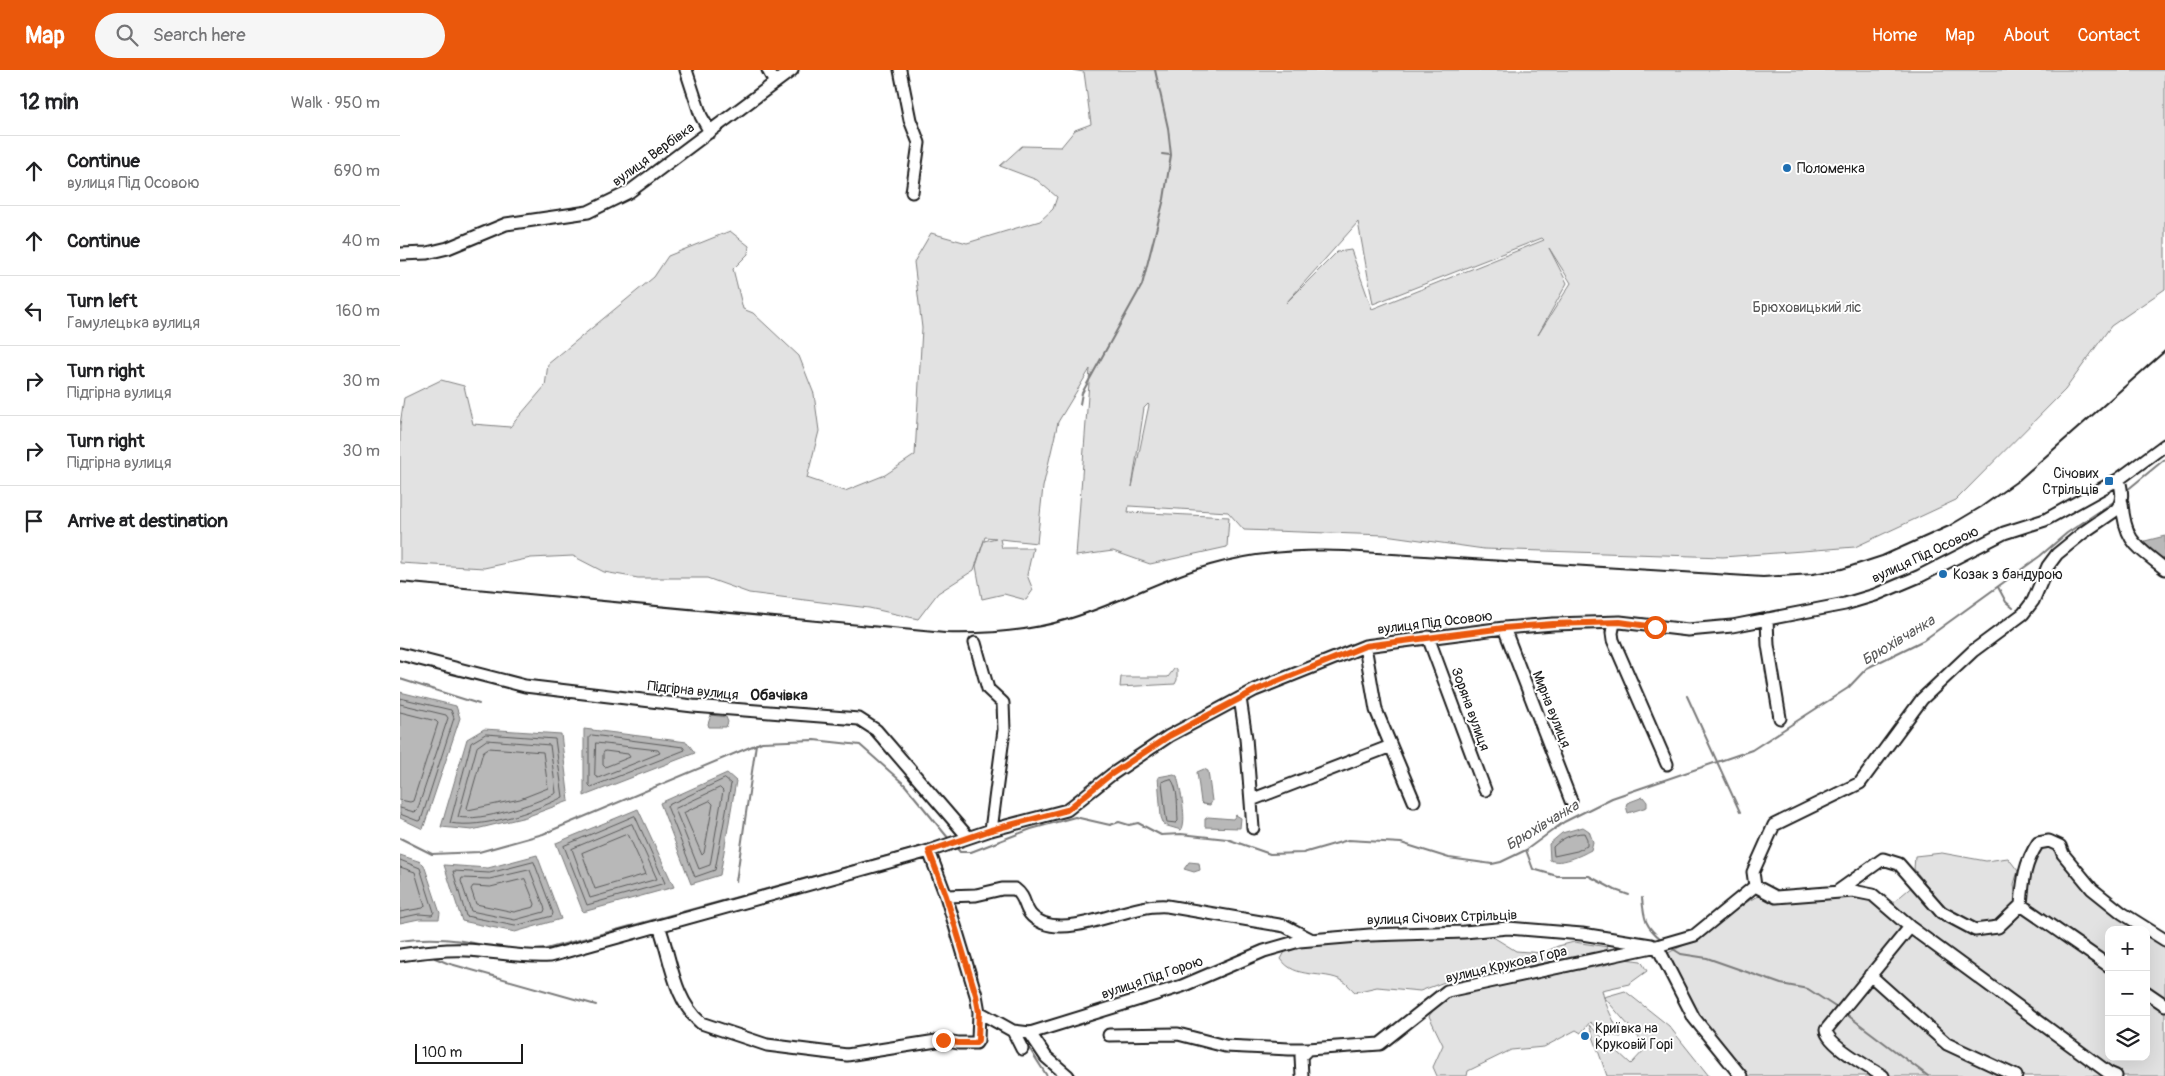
<!DOCTYPE html>
<meta charset="utf-8">
<style>
body{margin:0;font-family:Pangolin,sans-serif;background:#f6f6f6;color:#202124}
.controls{position:absolute;right:15px;bottom:15px;display:grid;overflow:hidden;border-radius:10px;box-shadow:0 5px 20px #0002}
.controls button{width:45px;height:45px;display:grid;place-items:center;padding:0;border:0;border-bottom:1px solid #e0e0e0;background:#fff;color:#202124;font:25px sans-serif}
.scale{position:absolute;left:15px;bottom:12px;width:108px;box-sizing:border-box;padding-left:5px;border:2px solid #1c1c1c;border-top:0;font-size:14px;line-height:18px;white-space:nowrap;color:#1c1c1c;-webkit-text-stroke:4px #fff;paint-order:stroke}
.stop{position:absolute;width:15px;height:15px;margin:-11px;border:4px solid #ea580c;border-radius:50%;background:#fff}
.stop.end{background:#ea580c;border-color:#fff;box-shadow:0 1px 5px #0008}
.list{margin:0;padding:0;list-style:none}
h2{display:flex;justify-content:space-between;align-items:center;height:65px;margin:0;padding:0 20px;font-size:21px}
h2 small{font-size:16px;font-weight:400;color:#757577}
.list li{display:grid;grid-template-columns:32px 1fr auto;gap:15px;align-items:center;box-sizing:border-box;height:70px;padding:0 20px;border-top:1px solid #e0e0e0}
.list b{display:block;font-size:19px;white-space:nowrap}
.list p{margin:0;font-size:16px;white-space:nowrap;color:#757577}
.list em{font-size:16px;font-style:normal;color:#757577}
.icon{flex:none;width:28px;height:28px;fill:none;stroke:currentColor;stroke-width:2;stroke-linecap:round;stroke-linejoin:round}
.map{position:relative;flex:none;width:1765px;height:1006px;overflow:hidden}
header{display:flex;align-items:center;gap:30px;box-sizing:border-box;height:70px;padding:0 25px;background:#ea580c;color:#fff}
header strong{font-size:24px}
nav{display:flex;gap:28px;margin-inline-start:auto;font-size:18px}
.search{width:350px;height:45px;background:#f6f6f6;display:flex;align-items:center;gap:12px;box-sizing:border-box;padding:0 18px;border-radius:28px;color:#757577;font-size:19px}
main{display:flex}
aside{flex:1;background:#fff}
.map>svg:first-child{display:block}
.green{fill:#e2e2e2;stroke:#7f7f7f;fill-rule:evenodd}
.water{fill:#b8b8b8;stroke:#7a7a7a}
.lines{fill:none;stroke-linecap:round;stroke-linejoin:round}
.shore{stroke:#5a5a5a;stroke-width:1}
.stream{stroke:#7a7a7a;stroke-width:2}
.minor-casing{stroke:#1c1c1c;stroke-width:15}
.minor{stroke:#fff;stroke-width:11}
.rail{stroke:#1c1c1c;stroke-width:2}
.route{stroke:#ea580c;stroke-width:6}
.poi-dot{fill:#1f6fb2;stroke:#fff;stroke-width:2}
.labels{text-anchor:middle;stroke-width:4;stroke-linejoin:round;paint-order:stroke}
.street-label{font-size:14px;fill:#1c1c1c;stroke:#fff}
.poi-label{font-size:14px;fill:#1c1c1c;stroke:#fff;text-anchor:start}
.park-label{font-size:14px;fill:#575757;stroke:#fff}
.water-label{font-size:15px;font-style:italic;fill:#5a5a5a;stroke:#fff}
.neighbourhood-label{font-size:15px;font-weight:bold;fill:#1c1c1c;stroke:#fff}
</style>
<header>
<strong>Map</strong>
<div class="search"><svg class="icon" aria-label="search" viewBox="0 0 24 24"><circle cx="10" cy="10" r="6"/><path d="M15 15l6 6"/></svg>Search here</div>
<nav><a>Home</a><a>Map</a><a>About</a><a>Contact</a></nav>
</header>
<main>
<aside>
<h2>12 min<small>Walk · 950 m</small></h2>
<ul class="list">
<li><svg class="icon" aria-label="ahead" viewBox="0 0 24 24"><path d="M12 20V5M6 11l6-6 6 6"/></svg><div><b>Continue</b><p>вулиця Під Осовою</p></div><em>690 m</em></li>
<li><svg class="icon" aria-label="ahead" viewBox="0 0 24 24"><path d="M12 20V5M6 11l6-6 6 6"/></svg><div><b>Continue</b></div><em>40 m</em></li>
<li><svg class="icon" aria-label="left" viewBox="0 0 24 24"><path d="M17 20v-9H6M10 6l-5 5 5 5"/></svg><div><b>Turn left</b><p>Гамулецька вулиця</p></div><em>160 m</em></li>
<li><svg class="icon" aria-label="right" viewBox="0 0 24 24"><path d="M7 20v-9h11M14 6l5 5-5 5"/></svg><div><b>Turn right</b><p>Підгірна вулиця</p></div><em>30 m</em></li>
<li><svg class="icon" aria-label="right" viewBox="0 0 24 24"><path d="M7 20v-9h11M14 6l5 5-5 5"/></svg><div><b>Turn right</b><p>Підгірна вулиця</p></div><em>30 m</em></li>
<li><svg class="icon" aria-label="arrive" viewBox="0 0 24 24"><path d="M6 21V4h12l-3 4 3 4H6"/></svg><div><b>Arrive at destination</b></div></li>
</ul>
</aside>
<div class="map">
<svg width="1765" height="1006" viewBox="0 0 1765 1006">
<rect width="100%" height="100%" fill="#fff"/>
<filter id="ink" filterUnits="userSpaceOnUse"><feTurbulence type="fractalNoise" baseFrequency=".02" numOctaves="2"/><feDisplacementMap in="SourceGraphic" scale="10" xChannelSelector="R" yChannelSelector="G"/><feConvolveMatrix kernelMatrix="1 2 1 2 8 2 1 2 1" color-interpolation-filters="sRGB"/></filter>
<g filter="url(#ink)">
<path class="green" d="M671,0H1765V219L1711,256L1665,320L1556,430L1455,477L1323,487L1084,479L985,465L844,460L828,442L729,436L728,442L829,447L827,477L750,494L713,481L676,486L690,299L658,352L643,417L637,473L600,469L602,478H633L627,505L633,520L626,530L604,524L582,529L576,496L584,471L596,468L585,467L574,500L538,523L518,549L469,538L349,523L307,508H238L204,502L173,486L131,488L84,498L0,493V355L4,328L41,310L64,316L73,354L110,357L145,316L148,294L254,207L268,186L330,161L349,176L348,184L333,199L343,239L353,243L399,286L414,324L419,361L407,408L445,421L485,405L515,385L522,258L514,192L531,163L567,173L613,159L640,151L653,139L657,127L637,110L600,96L622,76L661,77L675,60L691,54L684,2ZM958,152L973,234L1142,168L1144,170L972,239L951,180L937,182L886,233ZM1149,178L1171,213L1138,265L1167,213ZM748,334L749,335L732,417L744,338Z
M774,599H777V610L775,614L720,617L721,607H768Z
M1650,772L1704,833L1746,860H1709V987H1746V860L1765,873V1006H1347L1298,945L1262,886L1300,867L1350,830L1359,826L1378,832L1423,826L1469,828L1490,835L1514,815L1575,862L1622,839L1631,787Z
M1542,783L1586,791L1608,788L1618,801L1614,814L1616,831C1610,837 1604,847 1597,850C1562,867 1533,822 1514,799L1515,786Z
M1036,866L1093,867L1116,881L1143,883L1158,876L1174,872L1208,877L1205,883L1121,901L1050,910L1020,921L977,917L955,922C951,919 947,913 943,911C923,900 895,910 881,889L886,880L909,875Z
M1225,889L1241,891L1247,901L1229,914L1202,920C1205,936 1214,950 1221,967L1204,964L1190,952L1181,963L1176,960L1144,977L1111,980L1068,1001L1067,1006H1037L1033,997L1043,975L1029,946L1042,929L1095,916L1205,895Z
M1225,921L1269,956L1309,1006H1207L1189,955L1231,994L1247,977L1204,927Z"/>
<path class="water" d="M1765,466V493L1741,472Z
M0,622L56,636L60,648L23,759L0,748Z
M311,645L326,647L328,652L326,657H309L308,654Z
M84,659L161,664L169,731L126,747L72,760L41,757L67,669Z
M184,659L287,672L295,683L184,726Z
M804,699L808,701L812,731L810,735L803,734L801,732L797,702Z
M327,703L336,711L320,805L291,814L260,733Z
M774,704L777,706C780,718 788,752 781,760L764,755L761,747L758,707Z
M1243,727L1247,732V737L1228,743L1226,736L1227,733Z
M238,739L274,817L183,842L156,773Z
M836,745L841,748L840,758L805,757V749L808,747L833,749Z
M1183,757L1189,761L1193,772L1191,780C1180,786 1161,795 1150,790L1149,774L1162,763Z
M0,785L21,792L24,795L40,843L39,849H19L0,853Z
M137,785L161,849L115,862L62,851L44,795L88,798Z
M789,792L799,793L800,800L794,802L784,799Z"/>
<g class="lines">
<path class="shore" d="M0,628L51,640L54,648L21,750L18,751L0,744
M0,634L46,645L48,648L17,741L14,742L0,738
M0,642L36,651L38,653L13,731L10,732L0,730
M86,664L155,669L163,727C133,742 83,759 50,753L71,673Z
M192,665L283,677L285,680L191,717L189,715V668Z
M87,670L150,675L156,723C135,734 81,752 58,747L77,677Z
M196,673L258,680L260,683L198,708L195,706Z
M89,678L143,682L148,718L120,729L68,740L67,738L83,682Z
M205,681L228,684L230,687L205,697L203,695V684Z
M325,709L331,714L315,800L295,807L267,736Z
M771,709C779,719 777,738 778,751L776,753L767,752L766,747L762,712Z
M320,718L323,721L310,795L299,799L275,739Z
M310,731L313,734L304,783L302,785L284,743Z
M235,746L265,813L187,835L164,776Z
M232,754L257,809L190,828L172,779Z
M1184,763L1187,769V776L1177,781L1154,786L1153,777C1161,769 1172,763 1184,763Z
M228,764L246,804L195,819L182,783Z
M0,790L20,798L34,842L32,845L19,844L0,848
M134,792L153,843L152,846L115,856L66,846L53,801L89,803Z
M0,797L15,802L25,836L23,838L0,842
M130,800L145,839L144,842L115,850L71,841L61,811L62,808L89,809Z
M125,809L135,834L134,837L114,842L76,834L71,819L73,816L90,817Z"/>
<path class="stream" d="M762,84L770,85
M680,334L682,323L742,215L764,129L771,85L768,58L755,0
M1726,421L1765,389
M1598,517L1606,532L1613,538
M0,609L79,634
M1287,626L1340,742
M0,768L32,784L79,782L143,764L362,672L414,670L460,675L504,714L549,769
M555,776L560,782H571L631,759L675,747L710,755L719,752L729,755L738,753L761,765L781,764L827,769L870,784L903,783L948,770L1001,773L1049,788L1092,794L1101,792L1126,780L1164,752L1212,728L1352,680L1448,618L1467,598L1524,570L1640,486L1667,463L1715,431
M1126,780L1133,799L1157,806H1189L1215,820L1229,825
M336,812L356,674
M1242,828C1244,850 1245,856 1262,870
M0,871C32,866 61,869 92,877
M1273,879L1281,884L1307,888L1381,914L1408,919L1437,938
M129,881L146,879L535,773
M35,888L47,893L196,935
M1446,944L1528,1006
M628,967L624,970L647,1006"/>
<defs>
<path id="minor" d="M286,0L301,46L310,62
M368,0L375,13
M500,0L510,50L519,73L512,122
M0,184L27,183L48,178L106,154L188,142L229,122L392,0
M1722,433C1725,473 1737,476 1765,499
M1367,549L1368,575L1380,648
M1214,553L1212,563L1213,570L1267,694
M1104,558L1171,731
M1028,567L1085,720
M575,573L588,619L603,633L604,660L591,760
M965,576L976,640L1014,731
M0,584L125,616L293,636L459,649L476,660L568,767
M840,628L846,668L853,758
M851,730L991,676
M529,781L546,826L576,925L579,942L613,961L622,979
M1355,816L1376,827L1453,821L1473,825L1510,857L1709,1003L1716,1006
M1438,821L1483,789L1499,794L1541,842L1575,860L1598,857L1621,835L1709,896
M546,826L576,825L602,819H615C630,830 620,843 643,853C677,866 729,833 767,836L885,856L912,870
M1621,835C1623,811 1624,794 1638,773L1649,771L1660,776L1663,784L1692,819L1722,843L1765,870
M259,856C271,888 273,929 301,953L367,975L447,985L543,970L558,973H576L578,970L579,942
M1257,876L1294,948L1341,1006
M0,885C22,882 43,879 65,880C94,881 121,888 150,886L529,781L591,760L667,740L711,705L769,666L855,620L965,576L1104,558L1153,554L1220,552L1288,560L1332,556L1445,534L1475,525L1520,506L1604,463L1645,450L1719,409L1765,375
M1470,905L1547,974L1616,1006
M1746,922L1765,935
M613,961L630,963L782,916L864,881L899,871L970,865L1064,862L1108,858L1182,864L1251,875
M630,963L646,987L668,1006
M709,965L778,964L825,976L889,979H908L980,974L1047,921L1257,876L1295,865L1355,816L1353,802L1374,755L1460,713L1522,629L1573,581L1623,544L1633,531L1648,496L1657,484L1684,462L1716,440C1724,431 1722,421 1719,409
M902,1006L901,986L908,979
M1483,1006C1471,999 1427,974 1426,960L1510,857"/>
</defs>
<use href="#minor" class="minor-casing"/>
<use href="#minor" class="minor"/>
<path class="rail" d="M0,512L545,563C586,564 626,562 665,550C715,536 760,509 810,495C855,482 898,479 945,481L1363,507L1413,504L1442,499L1482,486L1549,456L1581,437L1619,410L1765,281"/>
</g>
</g>
<g class="lines" filter="url(#ink)">
<path class="route" d="M543,970L558,973H576L578,970L579,942L576,925L546,826L529,781L591,760L667,740L710,705L769,666L856,620L965,576L1104,558L1153,554L1220,552L1255,557"/>
</g>
<g class="poi-dot">
<circle cx="1387" cy="98" r="5"/>
<rect x="1704" y="406" width="10" height="10" rx="2.5"/>
<circle cx="1543" cy="504" r="5"/>
<circle cx="1185" cy="966" r="5"/>
</g>
<g class="labels">
<g class="street-label">
<text transform="translate(253 84) rotate(-36)" y="5">вулиця Вербівка</text>
<text transform="translate(1525 484) rotate(-25)" y="5">вулиця Під Осовою</text>
<text transform="translate(1035 552) rotate(-7)" y="5">вулиця Під Осовою</text>
<text transform="translate(293 620) rotate(6)" y="5">Підгірна вулиця</text>
<text transform="translate(1071 639) rotate(70)" y="5">Зоряна вулиця</text>
<text transform="translate(1152 639) rotate(68)" y="5">Мирна вулиця</text>
<text transform="translate(1042 847) rotate(-2)" y="5">вулиця Січових Стрільців</text>
<text transform="translate(1106 894) rotate(-13)" y="5">вулиця Крукова Гора</text>
<text transform="translate(752 907) rotate(-19)" y="5">вулиця Під Горою</text>
</g>
<g class="poi-label">
<text x="1397" y="103">Поломенка</text>
<text x="1699" y="408" text-anchor="end">Січових<tspan x="1699" dy="16">Стрільців</tspan></text>
<text x="1553" y="509">Козак з бандурою</text>
<text x="1195" y="963">Криївка на<tspan x="1195" dy="16">Круковій Горі</tspan></text>
</g>
<g class="park-label">
<text x="1407" y="242">Брюховицький ліс</text>
</g>
<g class="water-label">
<text transform="translate(1498 570) rotate(-31)" y="5">Брюхівчанка</text>
<text transform="translate(1142 755) rotate(-31)" y="5">Брюхівчанка</text>
</g>
<g class="neighbourhood-label">
<text x="379" y="630">Обачівка</text>
</g>
</g>
</svg>
<div class="controls">
<button>+</button>
<button>−</button>
<button><svg class="icon" aria-label="layers" viewBox="0 0 24 24"><path d="M12 4l9 5-9 5-9-5zM3 14l9 5 9-5"/></svg></button>
</div>
<div class="scale">100 m</div>
<div class="stop" style="left:1255px;top:557px"></div>
<div class="stop end" style="left:543px;top:970px"></div>
</div>
</main>
